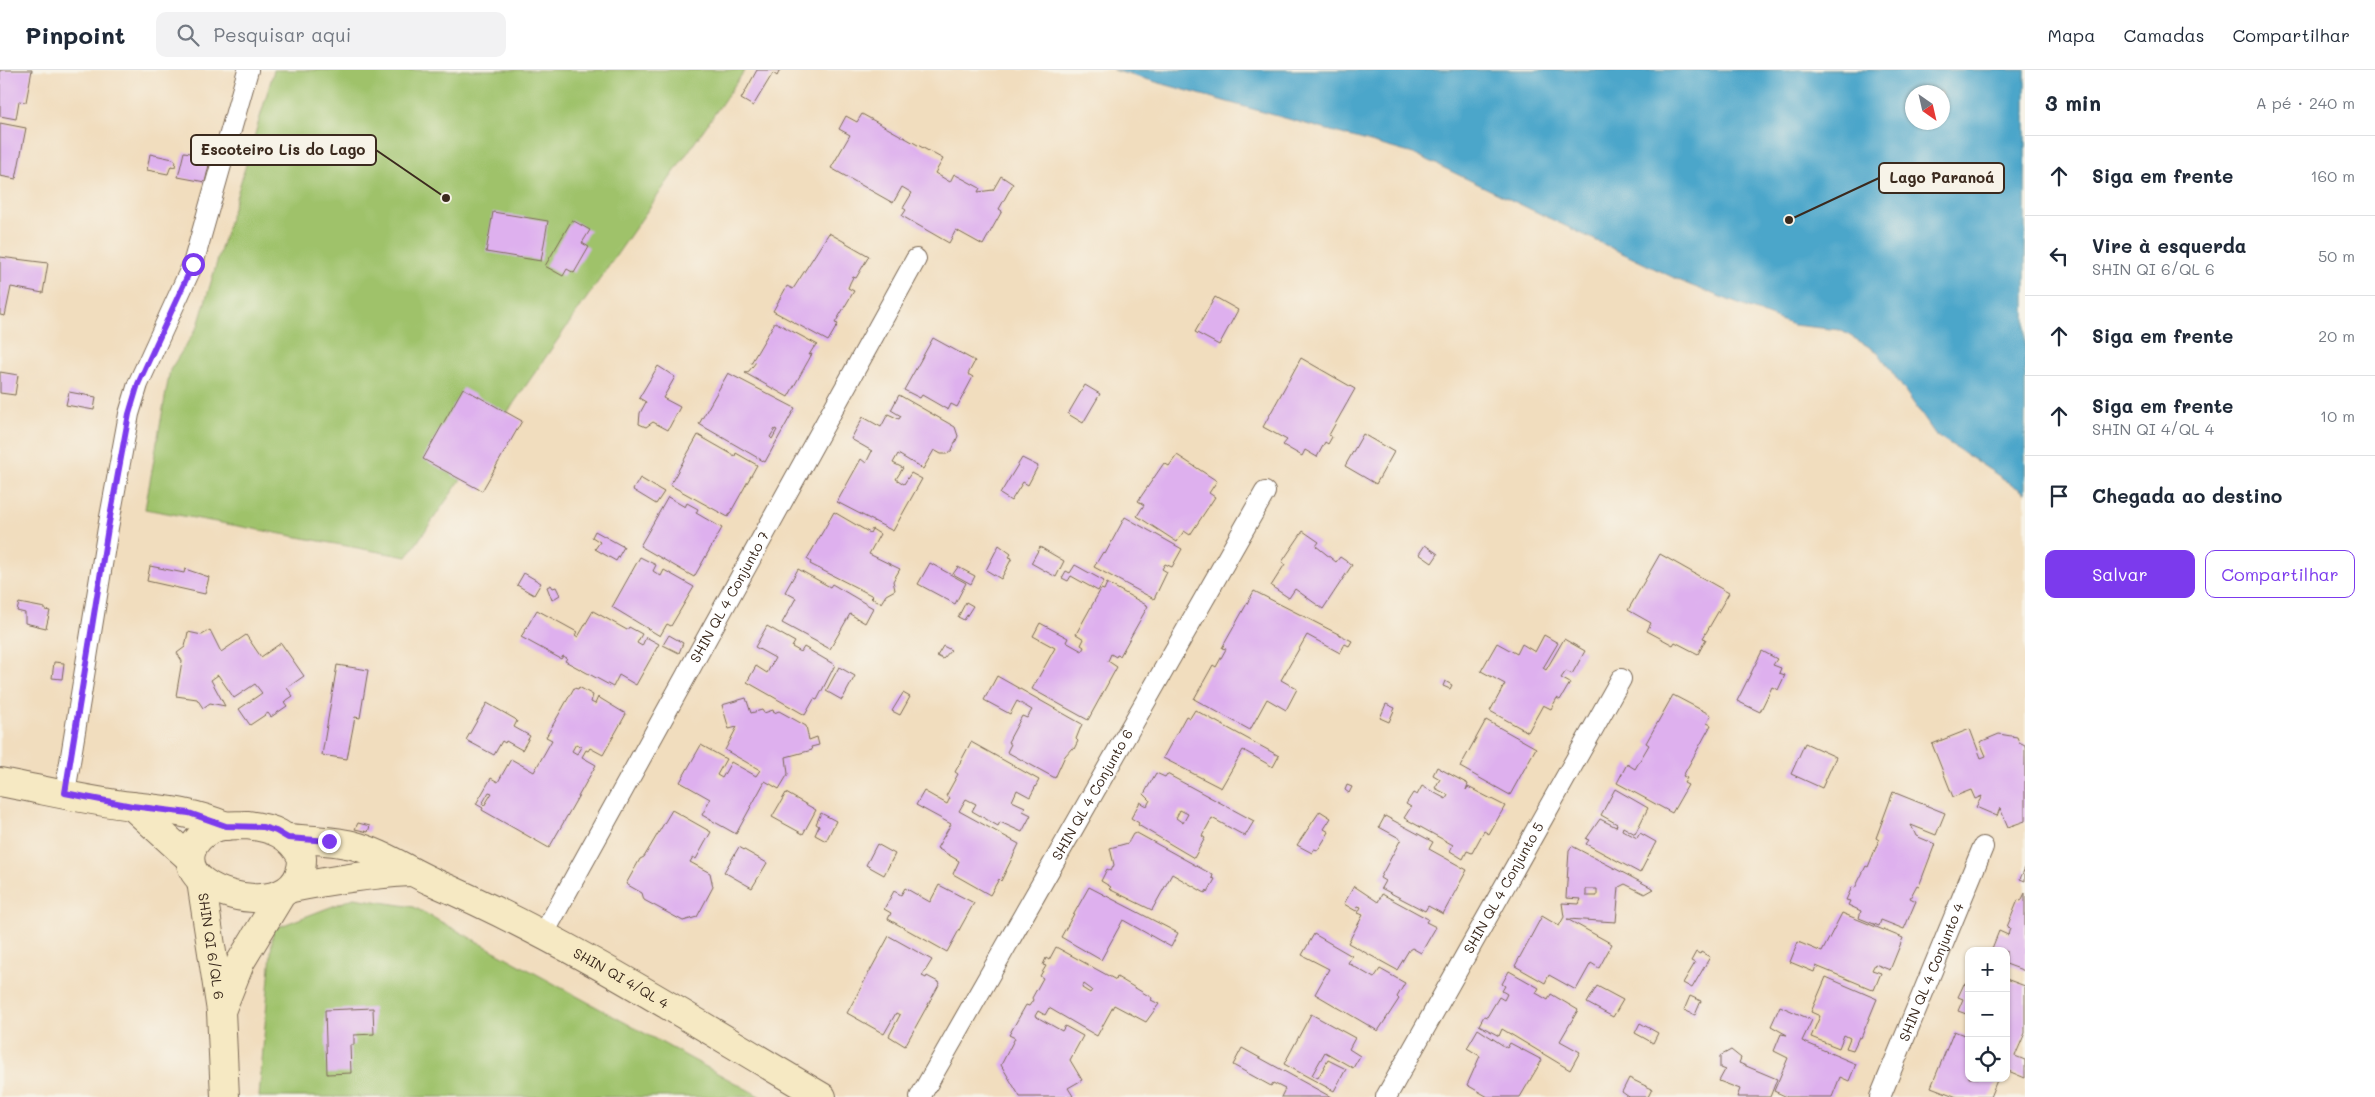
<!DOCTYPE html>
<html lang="pt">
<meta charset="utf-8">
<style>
body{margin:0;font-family:Mali,sans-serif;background:#f2f2f3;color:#1f2937}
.controls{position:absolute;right:15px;bottom:15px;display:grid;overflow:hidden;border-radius:10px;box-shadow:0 1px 4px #0004}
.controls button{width:45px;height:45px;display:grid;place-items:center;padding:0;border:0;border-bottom:1px solid #e0e1e3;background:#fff;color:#1f2937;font:25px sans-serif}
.compass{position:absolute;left:1905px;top:15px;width:45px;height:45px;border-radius:50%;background:#fff;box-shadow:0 1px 4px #0004;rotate:146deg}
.stop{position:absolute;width:15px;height:15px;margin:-11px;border:4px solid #7c3aed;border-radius:50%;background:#fff}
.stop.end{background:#7c3aed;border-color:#fff;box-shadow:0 1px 5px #0008}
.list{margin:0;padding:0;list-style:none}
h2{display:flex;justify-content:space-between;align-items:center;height:65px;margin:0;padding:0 20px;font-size:21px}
h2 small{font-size:16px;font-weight:400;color:#747a83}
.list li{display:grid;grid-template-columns:32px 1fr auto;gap:15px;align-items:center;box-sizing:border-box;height:80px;padding:0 20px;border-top:1px solid #e0e1e3}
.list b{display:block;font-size:19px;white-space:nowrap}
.list p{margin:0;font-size:16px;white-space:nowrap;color:#747a83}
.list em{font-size:16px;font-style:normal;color:#747a83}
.actions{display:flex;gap:10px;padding:15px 20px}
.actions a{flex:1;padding:11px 0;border:1px solid #7c3aed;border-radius:10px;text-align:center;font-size:18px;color:#7c3aed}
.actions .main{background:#7c3aed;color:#fff}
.icon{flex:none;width:28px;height:28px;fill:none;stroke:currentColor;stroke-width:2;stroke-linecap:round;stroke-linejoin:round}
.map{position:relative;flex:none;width:2025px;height:1027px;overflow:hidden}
header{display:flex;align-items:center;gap:30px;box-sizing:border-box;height:70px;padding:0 25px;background:#fff;border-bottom:1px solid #e0e1e3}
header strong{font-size:24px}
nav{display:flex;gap:28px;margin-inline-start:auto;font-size:18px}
.search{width:350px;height:45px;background:#f2f2f3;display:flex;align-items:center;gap:12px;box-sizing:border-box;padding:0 18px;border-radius:10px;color:#747a83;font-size:19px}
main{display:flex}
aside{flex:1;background:#fff}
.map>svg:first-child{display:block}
.green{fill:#9fc26b;stroke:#6d7644}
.water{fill:#4ca6ca;stroke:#446874;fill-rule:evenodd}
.building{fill:#deb0ee;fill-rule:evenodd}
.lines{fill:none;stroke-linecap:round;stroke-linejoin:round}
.street-casing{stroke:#7b6956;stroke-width:22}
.secondary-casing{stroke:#7b6956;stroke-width:30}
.street{stroke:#fff;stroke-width:20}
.secondary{stroke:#f6e9c3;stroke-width:28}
.route{stroke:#7c3aed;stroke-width:6}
.labels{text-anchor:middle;stroke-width:4.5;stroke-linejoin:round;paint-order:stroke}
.street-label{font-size:14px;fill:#3b2a1e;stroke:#f7f3e8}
.leader{fill:none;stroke:#3b2a1e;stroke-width:2}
.callout-dot{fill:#3b2a1e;stroke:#f7f3e8;stroke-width:2}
.callout{fill:#f7f3e8;stroke:#3b2a1e;stroke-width:2}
.callout-label{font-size:15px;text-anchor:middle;font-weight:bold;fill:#3b2a1e}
</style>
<header>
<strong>Pinpoint</strong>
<div class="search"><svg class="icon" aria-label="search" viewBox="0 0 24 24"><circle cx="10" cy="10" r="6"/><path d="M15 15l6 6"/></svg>Pesquisar aqui</div>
<nav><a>Mapa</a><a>Camadas</a><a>Compartilhar</a></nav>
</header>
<main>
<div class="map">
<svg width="2025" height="1027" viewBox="0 0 2025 1027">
<rect width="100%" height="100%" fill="#f7f3e8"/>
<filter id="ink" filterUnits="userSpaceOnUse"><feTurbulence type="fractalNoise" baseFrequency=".02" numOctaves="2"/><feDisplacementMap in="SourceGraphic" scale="10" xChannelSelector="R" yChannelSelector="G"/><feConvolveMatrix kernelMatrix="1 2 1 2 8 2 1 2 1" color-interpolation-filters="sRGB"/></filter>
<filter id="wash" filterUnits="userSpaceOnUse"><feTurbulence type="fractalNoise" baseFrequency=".0096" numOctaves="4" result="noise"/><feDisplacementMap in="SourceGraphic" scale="20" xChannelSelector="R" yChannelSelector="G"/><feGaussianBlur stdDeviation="1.12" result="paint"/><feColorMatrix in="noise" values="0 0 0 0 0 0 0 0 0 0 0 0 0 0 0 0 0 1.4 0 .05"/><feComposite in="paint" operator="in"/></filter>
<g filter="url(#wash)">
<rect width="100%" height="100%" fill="#f1ddbe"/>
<path class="green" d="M274,0H745L407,487L145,439L170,300L198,256Z
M354,828L414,837L761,1027H259L273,859Z"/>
<path class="water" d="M1113,0H2025V423L1935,364L1878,282L1840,260L1793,255L1687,214L1417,85ZM1912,22H1942V52H1912Z"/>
<g id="blocks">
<path class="building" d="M0,0H32L26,32L19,31L16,49L0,46Z
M757,0H780L777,6L773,3L753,36L741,29Z
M862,44L943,89L935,103L950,112L954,104L980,118L978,122L993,120L1001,106L1013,114L999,139L1002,141L983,175L956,160L949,173L902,146L906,140L903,138L912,123L902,117L893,133L831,98L850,65L839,59L846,46L857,52Z
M0,53L26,58L16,109L0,106Z
M184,82L198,84L196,92L209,95L205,112L178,107Z
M150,84L173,89L176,91L175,97L171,96L168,104L147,100Z
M493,142L548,151L541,191L486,182Z
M572,150L590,160L582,173L589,177L574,203L567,199L563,206L545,196Z
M829,163L869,186L856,208L853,207L850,213L848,218L854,221L835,253L838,254L828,271L773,241L787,216L793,219Z
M0,187L48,193L43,223L11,217L5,246L0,245Z
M1215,227L1238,240L1219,275L1195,262Z
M775,252L818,275L814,277L809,285L812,284L788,327L745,303L749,301L756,292L751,293Z
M933,268L975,291L968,304L973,307L957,337L951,334L948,340L922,325L920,328L904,320Z
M1301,288L1355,319L1329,365L1332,367L1328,374L1325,372L1317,387L1305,380L1302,386L1283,375L1287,370L1263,357Z
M658,296L675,307L663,328L680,337L668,360L653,352L646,357L639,354L640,343L646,332L639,328Z
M0,302L18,305L15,325L0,323Z
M728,303L795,338L765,392L699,354ZM775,359L777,360L772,369L770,367Z
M1085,315L1100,324L1083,353L1068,344Z
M463,318L522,351L482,421L423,389Z
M69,322L96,327L94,340L66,335Z
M899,325L955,357L958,366L952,380L947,384H941L934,380L923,399L898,384L893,393L903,398L896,409L904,414L911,403L922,409L893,461L837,432L861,389L866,393L872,381L851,369L863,347L881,357L888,344L899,349L901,346L891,340Z
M1363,364L1394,382L1376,414L1345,396Z
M698,365L735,386L736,383L757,395L728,447L670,415Z
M1177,385L1217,411L1209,423L1215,427L1190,465L1184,461L1177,472L1137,446L1144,435L1138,431L1164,393L1169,396Z
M1022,388L1038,396L1028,415L1023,412L1011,431L1000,424Z
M640,408L664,422L656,434L633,420Z
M668,427L685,437L687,433L698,439L696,443L722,458L694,507L640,476Z
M834,442L870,463L872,459L880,464L869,484L900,499L893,511L895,520L886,525L881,533L871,528L873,526L810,494L811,492L807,489Z
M1125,447L1182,479L1172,497L1165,494L1162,499L1167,502L1154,529L1094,497L1103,482L1105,484Z
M595,461L624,477L616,491L595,479L600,472L592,467Z
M1303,461L1319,472L1316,476L1336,492L1340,487L1352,495L1323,539L1295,519L1289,528L1271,516L1285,494L1282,492Z
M999,475L1011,484L1009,487L1012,488L1001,509L986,500Z
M1425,475L1438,484L1432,493L1419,484Z
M1040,477L1064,491L1056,507L1031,493Z
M1660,484L1729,523L1703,568L1706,569L1698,584L1675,572L1673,575L1647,561L1651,553L1628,540Z
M640,487L656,495L653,501L661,506L664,500L694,517L671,556L667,554L660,566L612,537Z
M930,493L966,513L955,534L918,514Z
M1075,495L1104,511L1098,521L1071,506L1068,511L1062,508L1066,501L1070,503Z
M150,496L184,503L185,499L209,507L205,524L147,511Z
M958,497L975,506L971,514L953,504Z
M798,499L830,517L832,514L873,538L865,553L850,544L830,579L782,553L796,528L785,522Z
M524,503L541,513L534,525L517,515Z
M1107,513L1148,536L1120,586L1117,585L1116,587L1111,584L1108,591L1117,597L1088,650L1032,619L1055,578L1033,566L1040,553L1068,568L1066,572L1082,581L1084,577L1081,575L1084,569L1076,564L1101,519L1104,520Z
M551,515L553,518L556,517L560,525L552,530L547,517Z
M1254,521L1352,571L1349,576L1345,574L1340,583L1307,565L1281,610L1297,619L1286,640L1267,629L1250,660L1194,629L1213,595L1216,597L1226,579L1222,578Z
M966,532L973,536L964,550L958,547Z
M19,533L45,538V540L50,541L46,558L25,553V543L17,541Z
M537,540L577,562L575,565L578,567L593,541L627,560L629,557L642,564L637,573L642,576L646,567L659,574L636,615L619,605L613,617L565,591L567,588L563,586L561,589L521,567Z
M767,556L795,572L792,577L801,582L804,577L835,595L817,630L814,629L805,645L747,612L756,596L767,603L775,588L755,577Z
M210,560L221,582L246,565L261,587L281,573L304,606L287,618L293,626L284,632L287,636L271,647L268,643L250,655L239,639L262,623L255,614L234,628L218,605L211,610L225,636L210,633L203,638L197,629L176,626L182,591L177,583L185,577L188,562L202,565Z
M669,565L683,573L679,583L663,575Z
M1544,565L1558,573L1543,598L1546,600L1564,569L1585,581L1572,604L1566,601L1561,608L1570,613L1560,630L1557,628L1551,639L1543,635L1528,662L1490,641L1505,614L1481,601L1497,573L1517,584L1522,574L1535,582Z
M943,576L951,580L943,589L937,586Z
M1762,581L1777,589L1773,595L1781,598L1779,603L1785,605L1778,620L1772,617L1760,642L1737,631Z
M54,592L64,593L62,609L52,608Z
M337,595L368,600L360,648L355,647L347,689L322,685Z
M839,597L855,606L842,630L826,621Z
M997,606L1082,654L1076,669L1078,671L1074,679L1072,678L1065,686L1055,708L1007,682L1011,674L1008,672L1022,646L1027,648L1032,640L1017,631L1010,644L984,630Z
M1445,611L1452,615L1450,619L1443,616Z
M579,617L593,625L591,632L595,634L598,627L626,644L603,685L590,678L588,681L586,680L582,687L596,695L549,778L482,740L483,738L476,734L491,708L498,712L511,689L534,702L552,670L546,667L574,618L578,619ZM576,674L581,677L577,684L572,681ZM489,722L492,723L484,736L482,734Z
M903,623L910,627L900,645L892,641Z
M1673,625L1711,645L1707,653L1711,655L1683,706L1687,708L1684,713L1688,715L1672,743L1617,713L1627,694L1635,699L1649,675L1646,673Z
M746,628L751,643L762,640L764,643L773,640L774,643L779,641L806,656L809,670L817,667L819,675L811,677L812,680L786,687L788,704L779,719L765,711L736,764L702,745L710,729L680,712L701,675L726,689L717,705L722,708L731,692L756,706L760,700L725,680L737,657L729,659L722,635Z
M487,633L515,649L517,651L514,657L530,666L522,680L506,671L505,673L502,671L494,685L466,670Z
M1386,634L1395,638L1389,652L1380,648Z
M1195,640L1279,686L1273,697L1243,680L1221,718L1163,688L1186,646L1190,648Z
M1486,650L1536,678L1510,725L1460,697Z
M1970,659L1981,688L1986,686L1980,672L1999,664L2017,667L2019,672L2025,675V751L2008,757L2000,738L1997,746L1976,737L1982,726L1975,729L1971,720L1953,727L1932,674Z
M971,672L1039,710L1030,727L1017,720L1012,731L1025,737L1023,741L1031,745L1022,762L1000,752L998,756L972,741L976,734L966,729L959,741L1019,774L1001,811L999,809L990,825L953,804L959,791L937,778L951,754L916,735L924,721L947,734L950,728L946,726L958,704L955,702Z
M1805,673L1836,687L1822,718L1791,704Z
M1437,697L1468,714L1466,720L1468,717L1505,736L1489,764L1484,761L1472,783L1467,781L1463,789L1450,781L1453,775L1404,748L1411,737L1406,734L1413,723L1417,725L1422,716L1446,729L1448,725L1435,718L1440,709L1433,705Z
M1156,703L1165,707L1167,704L1254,751L1245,766L1212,748L1202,766L1205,768L1194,788L1138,755L1139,753L1131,748L1140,732L1147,736L1150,730L1144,724ZM1180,740L1188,744L1183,753L1176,748Z
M1347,715L1352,717L1349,723L1345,720Z
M1615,719L1648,738L1635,764L1623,757L1622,760L1637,768L1640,763L1656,772L1640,803L1586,774L1589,770L1586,769L1600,749L1616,757L1617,754L1601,745Z
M1893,722L1945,743L1936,765L1911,755L1916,766L1935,774L1919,816L1917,815L1910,828L1916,831L1904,859L1881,850L1879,856L1859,848L1861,841L1848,835L1850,831L1846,830L1852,817L1855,818L1866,796L1868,797L1879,770L1876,768Z
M786,723L816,740L803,764L772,747Z
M672,740L711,762L696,789L693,787L690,792L710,803L713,817L697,847L683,851L644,830L642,823L626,814L640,789L644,787Z
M1320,741L1331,748L1324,759L1329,762L1318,780L1314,779L1312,783L1297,775Z
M821,743L836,751L826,771L815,765L819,756L816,754Z
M1385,746L1433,772L1429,779L1467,800L1443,844L1428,836L1425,841L1381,818L1385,811L1380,808L1401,769L1379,757Z
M358,753L370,756L368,762L355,759Z
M1137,763L1213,805L1212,808L1215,809L1208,822L1207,820L1205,823L1172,804L1152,840L1109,819L1111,817L1101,811L1107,799L1111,801L1114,795L1110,778L1128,773L1133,764Z
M877,774L895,784L884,805L866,795Z
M1572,776L1654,819L1645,824L1625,814L1619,817L1616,852L1567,849L1612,874L1599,898L1591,893L1576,920L1549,905L1545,913L1515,896L1542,846L1559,856L1564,847L1562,833L1579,834L1581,829L1566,828L1569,780ZM1586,819H1597V826H1586Z
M739,777L767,793L752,818L724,802Z
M2025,798V811L2020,809Z
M939,815L974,833L947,882L888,849L891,843L884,839L894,821L901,825L905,818L930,832Z
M1354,816L1378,832L1382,824L1428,849L1426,852L1436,857L1421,883L1412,878L1409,880L1397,900L1348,873L1363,845L1358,843L1361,837L1358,836L1356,841L1344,834Z
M1089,817L1178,863L1171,877L1123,850L1101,890L1061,867Z
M2025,823V901L2006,894V881H1991L1999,861L2008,865L2010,858L2007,857L2018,830L2021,831Z
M1842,843L1903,868L1890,900L1875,894L1872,900L1881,903L1874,920L1816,896L1814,902L1790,892L1798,872L1822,882Z
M1314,864L1352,886L1348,893L1374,908L1380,899L1405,913L1397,927L1399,929L1378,961L1315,924L1329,899L1302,885Z
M889,866L932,890L922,906L926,908L927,906L940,913L905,976L889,966L900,945L896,943L884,964L847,943Z
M1056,877L1116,910L1117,907L1152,928L1151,930L1159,934L1146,952L1114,935L1097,966L1049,938L1045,945L1038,941L1035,946L1062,961L1065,956L1083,966L1070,990L1082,1010L1068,1018L1073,1026L1071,1027H1020L1001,995L1015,968L1009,965L1026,935L1029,936L1033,930L1032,928L1043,908L1040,906L1046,896L1043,895L1046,888L1049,890ZM1084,914L1092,920L1090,923L1082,918Z
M1696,882L1700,884L1701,882L1710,887L1692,918L1683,913L1695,893L1691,891Z
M1509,901L1539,918L1536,923L1548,930L1551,924L1578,940L1560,971L1580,982L1570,1000L1502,959L1499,966L1479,955L1484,946L1487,947L1499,927L1504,930L1507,924L1502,921L1505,916L1502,914Z
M1826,907L1877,929L1861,968L1859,967L1853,980L1846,978L1850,968L1844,965L1839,978L1811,967L1820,946L1811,942Z
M2006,909L2025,916V963L2015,986L2025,990V1008L2006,1000Z
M1964,914L1969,916V945L1958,941L1963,929L1958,927Z
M1597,916L1623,930L1613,947L1587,933Z
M1690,926L1701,931L1695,945L1684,940Z
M1780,936L1812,950L1802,971L1856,994L1849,1011L1840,1007L1832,1027H1787L1774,1021L1788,988L1774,981L1781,964L1787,965L1771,956Z
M373,938L374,964L354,965V975H350L351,1003L327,1004L325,940Z
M1311,944L1355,968L1349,979L1360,986L1353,998L1325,982L1312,1005L1318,1008L1328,990L1346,999L1334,1021L1284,994Z
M1640,953L1658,963L1653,973L1635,963Z
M1478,959L1507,978L1510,973L1542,990L1520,1027H1488L1467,1015L1480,986L1467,978Z
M1954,961L1969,967V1008H1998L1990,1027H1957L1931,1017Z
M1242,978L1300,1010L1331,1027H1281L1285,1019L1273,1013L1271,1016L1233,995Z
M1731,980L1741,988L1739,993L1777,1009L1770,1027H1737L1740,1019L1719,1011L1725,1000L1720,998V986Z
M1629,1008L1652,1019L1648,1027H1629L1622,1022Z"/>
</g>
</g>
<g filter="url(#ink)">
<use href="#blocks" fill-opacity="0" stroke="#7b6956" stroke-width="1"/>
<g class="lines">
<defs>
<g id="street">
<path d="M65,723L108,458L129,344L138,314L193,194L248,0"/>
<path id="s1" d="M543,865L916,189"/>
<path id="s2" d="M920,1027L1265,422"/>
<path id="s3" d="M1386,1027L1621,609"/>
<path id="s4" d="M1880,1027L1983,777"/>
</g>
<g id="secondary">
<path d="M0,712C44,720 88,731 132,736C167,740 193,742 226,756"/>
<path d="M132,736L188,787"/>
<path d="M247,755C272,758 290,764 302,788C303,840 234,834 204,812C181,796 189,769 213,759C223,754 236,756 247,755Z"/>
<path id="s5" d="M288,768C309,770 332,770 352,775C380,782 405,799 431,811C568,870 694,952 822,1027"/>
<path id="s6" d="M201,811L221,941L225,1027"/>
<path d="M292,818C332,810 370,804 410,802"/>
<path d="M221,941L241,891L281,825"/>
</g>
</defs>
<use href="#street" class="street-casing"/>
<use href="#secondary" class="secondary-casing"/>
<use href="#street" class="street"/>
<use href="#secondary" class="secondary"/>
</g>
</g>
<g class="lines" filter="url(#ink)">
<path class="route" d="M193,194L138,314L129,344L108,458L65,723L132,736L189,743L226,756L263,757L276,761L288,768L329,771"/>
</g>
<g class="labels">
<g class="street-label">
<text dy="5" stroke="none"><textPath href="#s1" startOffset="386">SHIN QL 4 Conjunto 7</textPath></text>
<text dy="5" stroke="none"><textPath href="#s2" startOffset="348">SHIN QL 4 Conjunto 6</textPath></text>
<text dy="5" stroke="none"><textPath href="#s3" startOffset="240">SHIN QL 4 Conjunto 5</textPath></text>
<text dy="5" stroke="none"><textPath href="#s6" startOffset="66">SHIN QI 6/QL 6</textPath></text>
<text dy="5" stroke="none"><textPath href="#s4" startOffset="135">SHIN QL 4 Conjunto 4</textPath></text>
<text dy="5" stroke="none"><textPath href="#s5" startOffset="365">SHIN QI 4/QL 4</textPath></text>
</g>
</g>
<path class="leader" d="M446 128L376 80M1789 150L1879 108"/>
<g class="callout-dot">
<circle cx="446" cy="128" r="5"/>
<circle cx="1789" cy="150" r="5"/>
</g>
<g class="callout">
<rect x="191" y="65" width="185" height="30" rx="5"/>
<rect x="1879" y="93" width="125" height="30" rx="5"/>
</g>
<g class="callout-label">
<text x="283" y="85">Escoteiro Lis do Lago</text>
<text x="1942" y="113">Lago Paranoá</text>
</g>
</svg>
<div class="controls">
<button>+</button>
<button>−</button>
<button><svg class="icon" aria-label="locate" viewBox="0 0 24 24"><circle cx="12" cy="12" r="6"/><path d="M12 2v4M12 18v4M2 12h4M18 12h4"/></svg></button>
</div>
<svg class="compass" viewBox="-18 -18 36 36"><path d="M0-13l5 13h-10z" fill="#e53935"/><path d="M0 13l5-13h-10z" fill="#747a83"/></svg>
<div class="stop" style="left:193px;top:194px"></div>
<div class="stop end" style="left:329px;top:771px"></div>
</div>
<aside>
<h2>3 min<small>A pé · 240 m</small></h2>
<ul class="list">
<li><svg class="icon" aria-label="ahead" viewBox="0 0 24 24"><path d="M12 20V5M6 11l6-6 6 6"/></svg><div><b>Siga em frente</b></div><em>160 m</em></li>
<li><svg class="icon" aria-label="left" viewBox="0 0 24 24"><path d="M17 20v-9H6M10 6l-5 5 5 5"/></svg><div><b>Vire à esquerda</b><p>SHIN QI 6/QL 6</p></div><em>50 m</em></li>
<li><svg class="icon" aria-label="ahead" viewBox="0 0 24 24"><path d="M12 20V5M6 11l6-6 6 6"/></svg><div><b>Siga em frente</b></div><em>20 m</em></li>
<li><svg class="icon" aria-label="ahead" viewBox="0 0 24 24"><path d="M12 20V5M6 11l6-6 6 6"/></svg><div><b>Siga em frente</b><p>SHIN QI 4/QL 4</p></div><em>10 m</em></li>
<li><svg class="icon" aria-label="arrive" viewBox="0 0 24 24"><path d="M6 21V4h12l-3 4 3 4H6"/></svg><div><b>Chegada ao destino</b></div></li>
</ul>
<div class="actions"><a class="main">Salvar</a><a>Compartilhar</a></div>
</aside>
</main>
